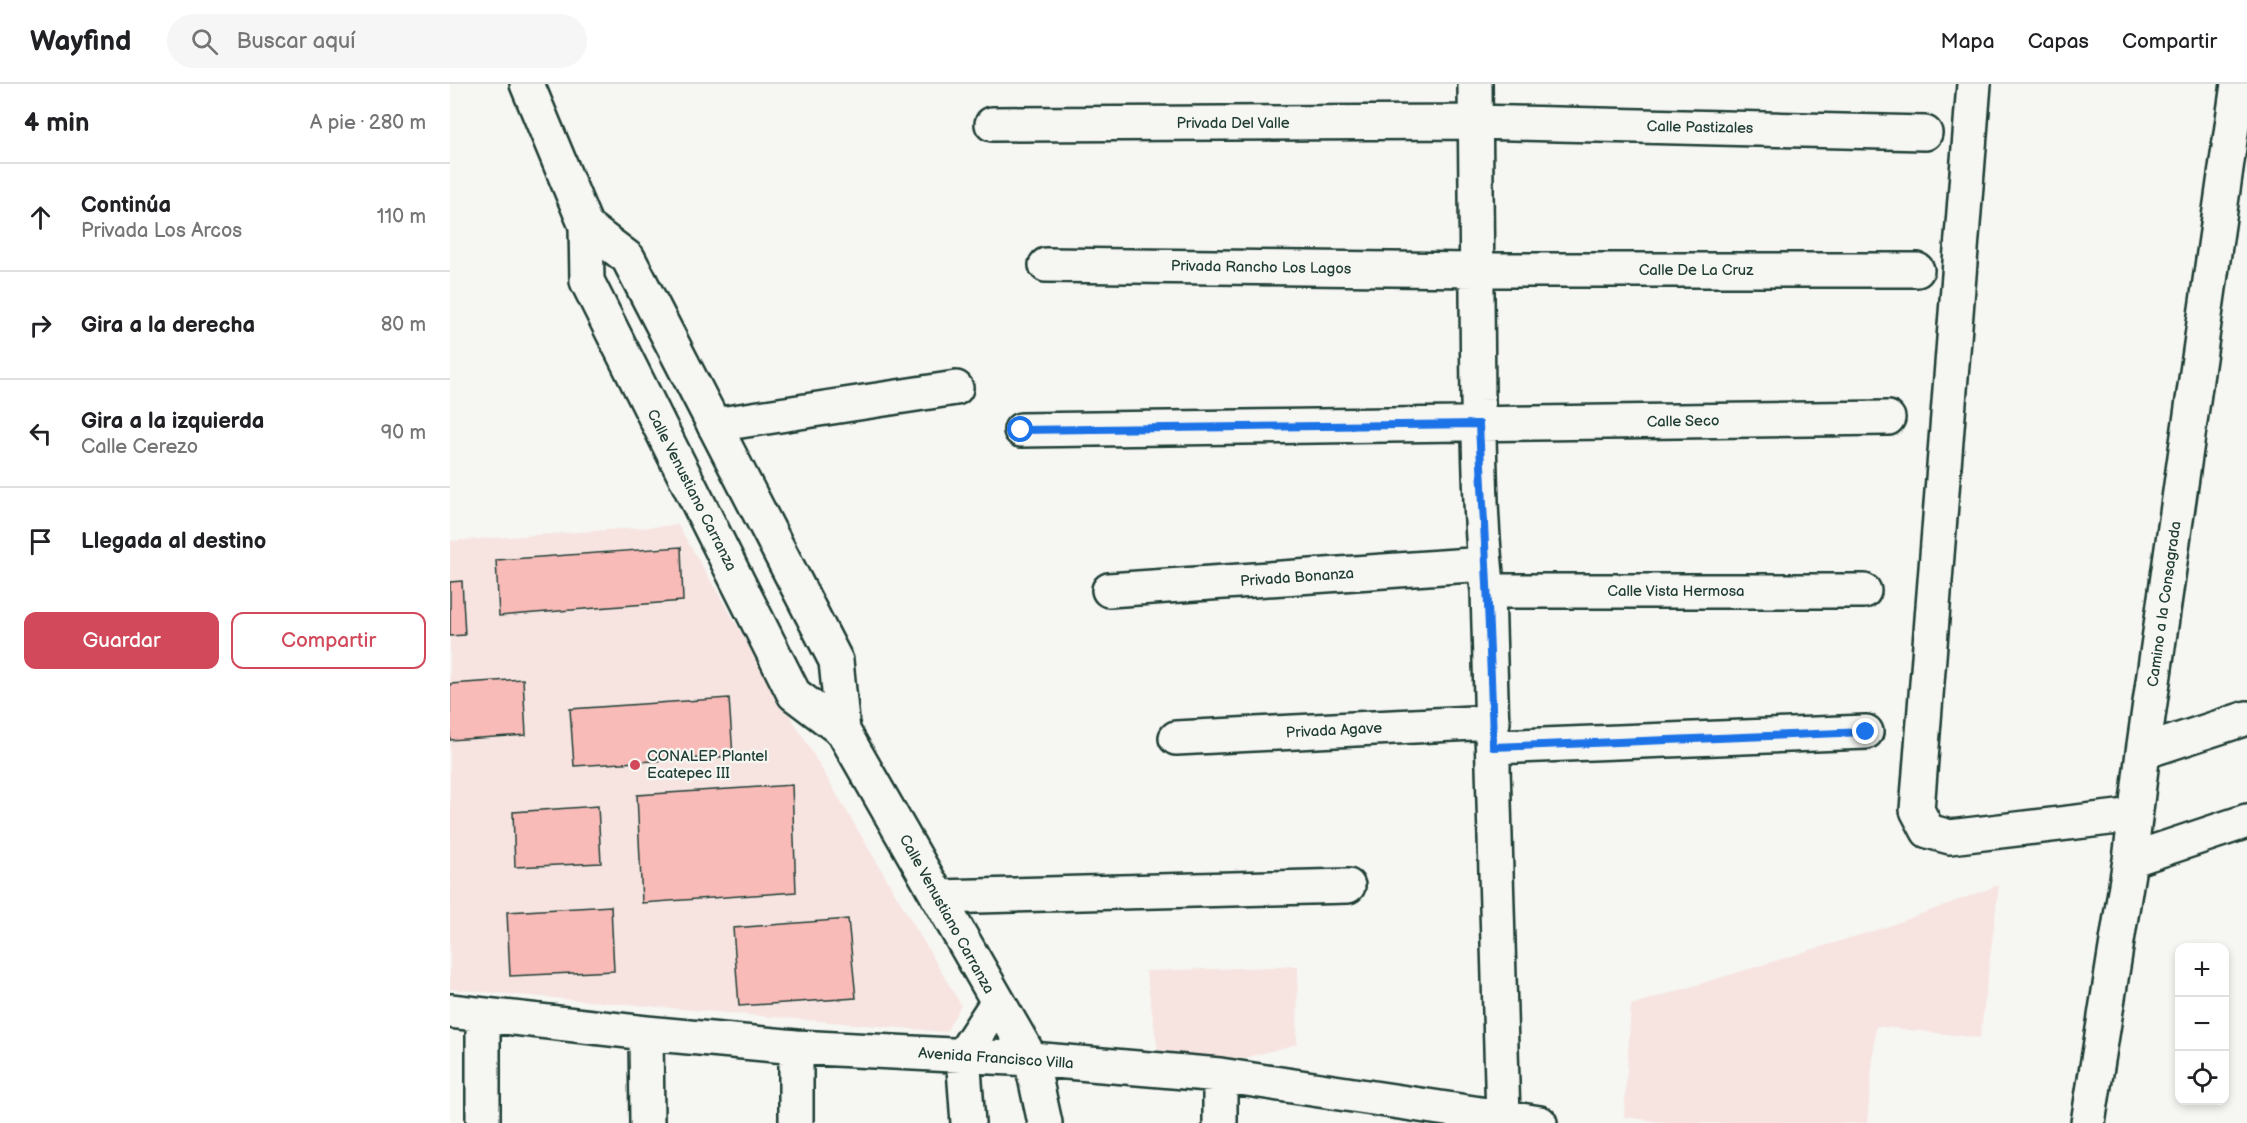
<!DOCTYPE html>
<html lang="es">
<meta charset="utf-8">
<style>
body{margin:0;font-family:"Balsamiq Sans",sans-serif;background:#f6f6f6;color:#202124}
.controls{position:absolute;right:18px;bottom:18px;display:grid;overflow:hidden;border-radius:12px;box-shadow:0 3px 9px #0003}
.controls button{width:54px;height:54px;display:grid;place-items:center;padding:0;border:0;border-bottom:2px solid #e0e0e0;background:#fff;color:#202124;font:30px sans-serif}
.stop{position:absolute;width:18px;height:18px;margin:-14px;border:4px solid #1a73e8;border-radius:50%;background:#fff}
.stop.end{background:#1a73e8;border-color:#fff;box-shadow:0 2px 6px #0008}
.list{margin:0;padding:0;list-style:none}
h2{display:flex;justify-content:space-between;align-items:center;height:78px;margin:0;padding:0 24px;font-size:26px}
h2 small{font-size:20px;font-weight:400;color:#757577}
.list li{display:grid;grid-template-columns:39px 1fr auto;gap:18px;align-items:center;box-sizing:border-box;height:108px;padding:0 24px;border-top:2px solid #e0e0e0}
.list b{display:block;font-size:22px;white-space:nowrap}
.list p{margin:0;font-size:20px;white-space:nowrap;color:#757577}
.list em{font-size:20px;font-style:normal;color:#757577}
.actions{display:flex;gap:12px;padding:18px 24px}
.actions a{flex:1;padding:14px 0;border:2px solid #d1495b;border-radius:12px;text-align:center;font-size:21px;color:#d1495b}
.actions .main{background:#d1495b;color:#fff}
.icon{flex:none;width:33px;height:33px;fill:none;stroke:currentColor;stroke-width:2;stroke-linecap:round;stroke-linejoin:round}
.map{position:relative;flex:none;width:1797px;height:1039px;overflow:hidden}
header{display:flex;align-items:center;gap:36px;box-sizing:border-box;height:84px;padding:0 30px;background:#fff;border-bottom:2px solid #e0e0e0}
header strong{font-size:28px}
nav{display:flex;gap:33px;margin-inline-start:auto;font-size:21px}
.search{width:420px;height:54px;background:#f6f6f6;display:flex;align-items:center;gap:15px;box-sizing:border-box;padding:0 21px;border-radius:33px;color:#757577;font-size:22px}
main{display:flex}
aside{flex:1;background:#fff}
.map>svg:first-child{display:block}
.built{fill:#f7e4e1}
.building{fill:#f8bbb8;stroke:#1f3d34;stroke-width:1.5}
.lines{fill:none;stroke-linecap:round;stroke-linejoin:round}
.minor-casing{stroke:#1f3d34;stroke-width:38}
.major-casing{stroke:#1f3d34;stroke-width:38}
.minor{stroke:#f6f6f2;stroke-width:33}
.major{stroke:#f6f6f2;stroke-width:33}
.route{stroke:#1a73e8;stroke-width:8}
.poi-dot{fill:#d1495b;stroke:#f6f6f2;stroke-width:2}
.labels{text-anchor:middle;stroke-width:4.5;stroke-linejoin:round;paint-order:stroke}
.street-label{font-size:15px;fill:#1f3d34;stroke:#f6f6f2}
.poi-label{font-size:15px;fill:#1f3d34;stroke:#f6f6f2;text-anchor:start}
</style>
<header>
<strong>Wayfind</strong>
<div class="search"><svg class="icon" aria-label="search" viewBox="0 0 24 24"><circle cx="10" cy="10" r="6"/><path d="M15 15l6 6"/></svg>Buscar aquí</div>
<nav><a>Mapa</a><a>Capas</a><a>Compartir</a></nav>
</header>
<main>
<aside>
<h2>4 min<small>A pie · 280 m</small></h2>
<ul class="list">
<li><svg class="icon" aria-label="ahead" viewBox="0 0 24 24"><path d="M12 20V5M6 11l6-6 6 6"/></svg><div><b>Continúa</b><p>Privada Los Arcos</p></div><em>110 m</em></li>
<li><svg class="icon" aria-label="right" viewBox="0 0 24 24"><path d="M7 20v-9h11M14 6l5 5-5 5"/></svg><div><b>Gira a la derecha</b></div><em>80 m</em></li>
<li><svg class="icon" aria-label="left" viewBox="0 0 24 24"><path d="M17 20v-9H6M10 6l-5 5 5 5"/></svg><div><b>Gira a la izquierda</b><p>Calle Cerezo</p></div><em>90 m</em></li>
<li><svg class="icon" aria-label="arrive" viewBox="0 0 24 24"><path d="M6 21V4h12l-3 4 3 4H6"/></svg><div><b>Llegada al destino</b></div></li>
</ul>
<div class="actions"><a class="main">Guardar</a><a>Compartir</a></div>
</aside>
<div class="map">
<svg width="1797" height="1039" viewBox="0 0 1797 1039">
<rect width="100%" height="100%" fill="#f6f6f2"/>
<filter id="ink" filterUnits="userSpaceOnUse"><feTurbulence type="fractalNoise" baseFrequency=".0167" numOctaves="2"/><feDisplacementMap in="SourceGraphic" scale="12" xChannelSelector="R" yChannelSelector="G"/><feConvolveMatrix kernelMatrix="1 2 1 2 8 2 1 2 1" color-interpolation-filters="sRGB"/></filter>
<g filter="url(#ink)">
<path class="built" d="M228,441L511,921L496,948L0,905V457Z
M1549,801L1530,954L1426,942L1417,1039H1221L1174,1033L1181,921L1436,843Z
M848,882L847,960L780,978L709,974L696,887Z"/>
<path class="building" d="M231,463L233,517L49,532L46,476Z
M12,497L15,551L0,552V498Z
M73,595L76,651L0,656V600Z
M279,614L283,672L124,682L120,625Z
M342,701L346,808L192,819L187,711Z
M148,722L151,779L65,783L63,728Z
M161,822L164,887L60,892L57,828Z
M398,835L406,914L289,922L283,844Z"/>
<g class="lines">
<defs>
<path id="minor" d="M1025,0C1025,105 1026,210 1028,316C1030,379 1030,444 1038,507L1053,1034
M1524,0L1467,726L1478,747L1500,753L1685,731
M542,40L1025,38L1475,49
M596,181L1025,186H1467
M264,341L506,304
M571,346L1438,334
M659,506L1035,480
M1038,507H1414
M726,654L1043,638
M1043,663L1416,648
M1693,668L1797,634
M1680,776L1797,737
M488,813L898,802
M0,927L196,949L346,963L581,975L770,991L1090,1039
M196,949L197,1039
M513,971L518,1039
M581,975L595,1039
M33,1039V931
M346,1039V963
M770,1039V991
M1638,1039L1680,776L1693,668L1788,0"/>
<path id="major" d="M77,0L136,142L137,197L344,610L393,647L581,975
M136,142L178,174L386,577L393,647
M513,971L547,919"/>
</defs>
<use href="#minor" class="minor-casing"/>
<use href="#major" class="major-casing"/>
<use href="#minor" class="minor"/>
<use href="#major" class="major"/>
</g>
</g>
<g class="lines" filter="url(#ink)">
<path class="route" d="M571,346L1029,340C1034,448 1041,555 1043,663L1416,648"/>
</g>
<circle class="poi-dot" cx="185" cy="681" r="6"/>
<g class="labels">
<g class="street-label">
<text x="783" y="44">Privada Del Valle</text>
<text transform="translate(1250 43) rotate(1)" y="5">Calle Pastizales</text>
<text transform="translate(811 183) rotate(1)" y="5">Privada Rancho Los Lagos</text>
<text x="1246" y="191">Calle De La Cruz</text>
<text transform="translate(1233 337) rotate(-1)" y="5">Calle Seco</text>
<text transform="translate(242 406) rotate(63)" y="5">Calle Venustiano Carranza</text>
<text transform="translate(847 493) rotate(-4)" y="5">Privada Bonanza</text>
<text x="1226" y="512">Calle Vista Hermosa</text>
<text transform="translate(1714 520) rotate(-82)" y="5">Camino a la Consagrada</text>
<text transform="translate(884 646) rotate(-3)" y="5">Privada Agave</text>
<text transform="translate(497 830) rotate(61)" y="5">Calle Venustiano Carranza</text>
<text transform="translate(546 974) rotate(4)" y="5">Avenida Francisco Villa</text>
</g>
<g class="poi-label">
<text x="197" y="677">CONALEP Plantel<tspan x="197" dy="17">Ecatepec III</tspan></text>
</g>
</g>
</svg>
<div class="controls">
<button>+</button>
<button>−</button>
<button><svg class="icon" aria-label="locate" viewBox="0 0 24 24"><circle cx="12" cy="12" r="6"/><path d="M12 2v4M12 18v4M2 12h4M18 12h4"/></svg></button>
</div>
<div class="stop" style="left:571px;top:346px"></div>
<div class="stop end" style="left:1416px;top:648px"></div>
</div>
</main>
